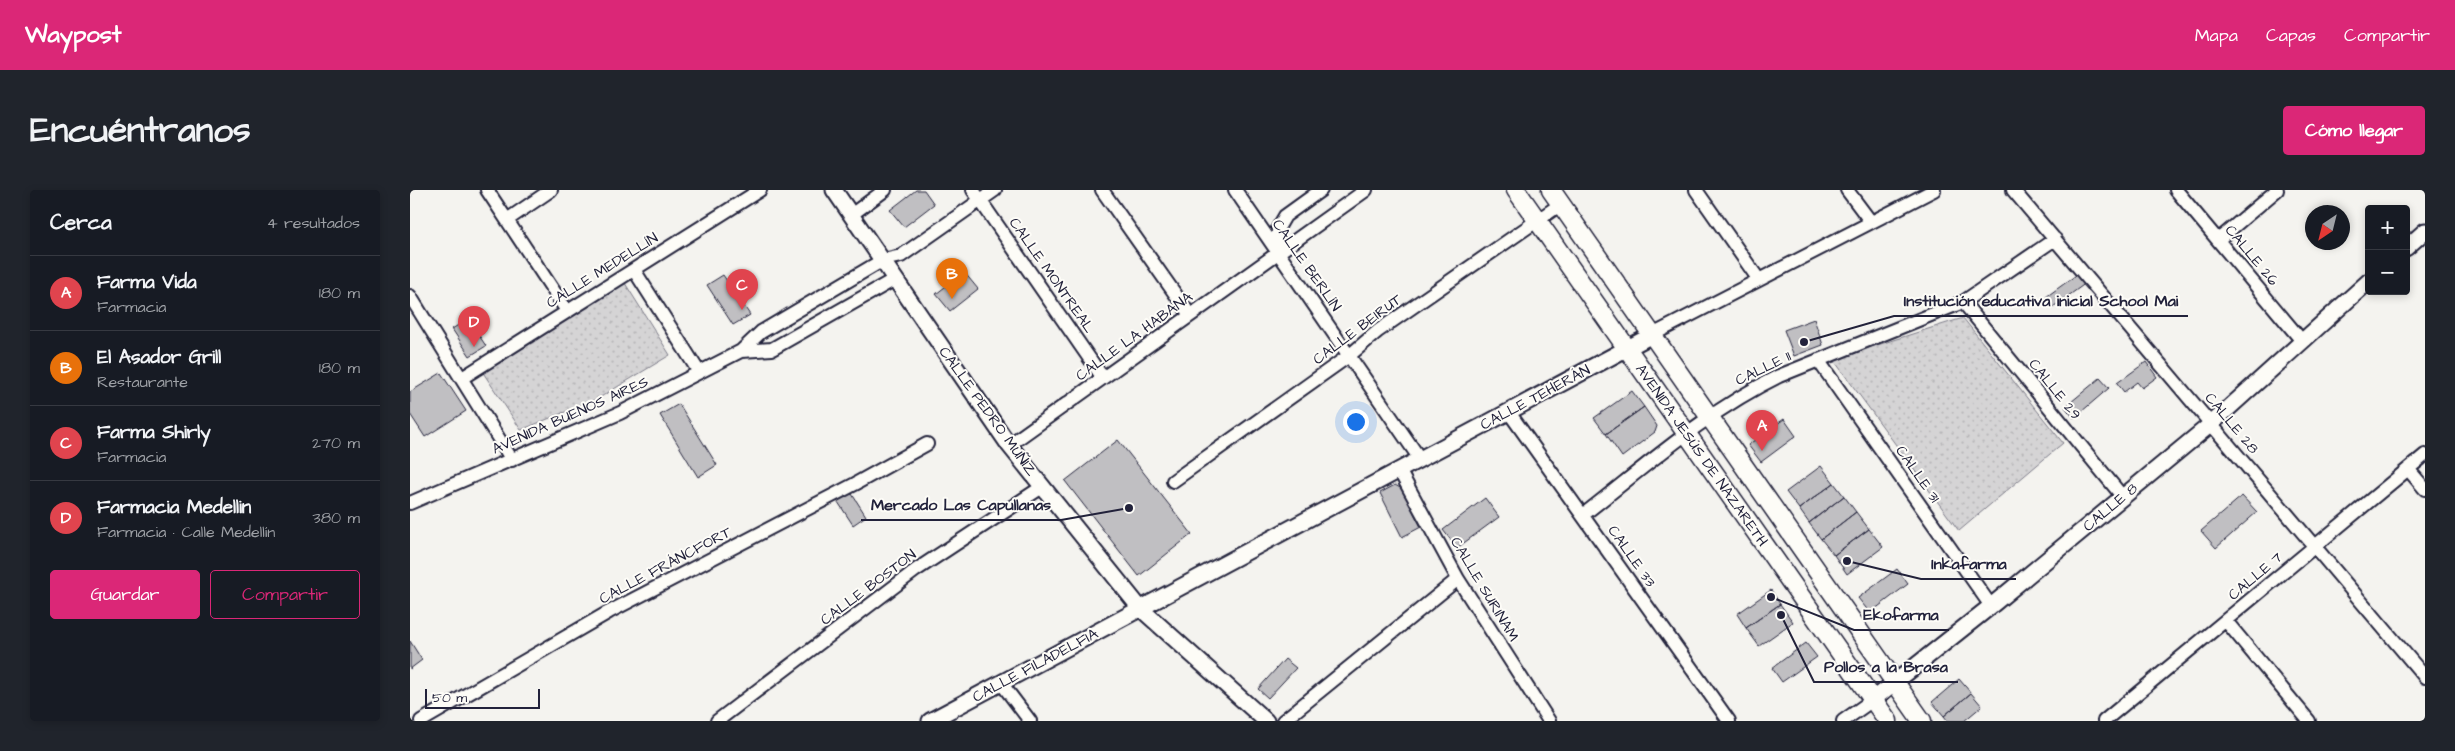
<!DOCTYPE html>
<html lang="es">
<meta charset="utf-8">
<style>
body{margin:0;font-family:"Architects Daughter",sans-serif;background:#20242c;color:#f1f3f6}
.controls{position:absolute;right:15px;top:15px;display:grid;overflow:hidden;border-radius:5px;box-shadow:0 2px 8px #0003}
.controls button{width:45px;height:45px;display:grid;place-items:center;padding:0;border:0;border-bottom:1px solid #363941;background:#171b24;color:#f1f3f6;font:25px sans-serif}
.compass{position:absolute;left:1895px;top:15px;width:45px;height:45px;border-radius:50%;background:#171b24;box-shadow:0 2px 8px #0003;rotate:215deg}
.scale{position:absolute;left:15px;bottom:12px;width:115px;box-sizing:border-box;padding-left:5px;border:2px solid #22223b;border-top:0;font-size:14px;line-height:18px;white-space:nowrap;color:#22223b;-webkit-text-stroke:4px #fdfcf7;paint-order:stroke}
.you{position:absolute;left:945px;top:231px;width:18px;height:18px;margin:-12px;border:4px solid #fff;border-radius:50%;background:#1a73e8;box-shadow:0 0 0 8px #1a73e833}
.badge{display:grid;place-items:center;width:32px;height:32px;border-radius:50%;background:#db2777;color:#fff;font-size:16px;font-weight:700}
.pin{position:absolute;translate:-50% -41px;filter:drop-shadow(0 1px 2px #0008)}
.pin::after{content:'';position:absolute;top:26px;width:18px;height:15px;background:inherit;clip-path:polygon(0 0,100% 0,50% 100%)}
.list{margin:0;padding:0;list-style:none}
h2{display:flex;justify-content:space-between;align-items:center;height:65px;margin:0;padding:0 20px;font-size:21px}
h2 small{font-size:16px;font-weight:400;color:#9ea1a6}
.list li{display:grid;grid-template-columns:32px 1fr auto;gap:15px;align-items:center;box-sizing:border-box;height:75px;padding:0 20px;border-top:1px solid #363941}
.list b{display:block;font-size:19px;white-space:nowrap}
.list p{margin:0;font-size:16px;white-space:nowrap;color:#9ea1a6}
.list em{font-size:16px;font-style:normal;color:#9ea1a6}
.actions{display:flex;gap:10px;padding:15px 20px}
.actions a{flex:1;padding:11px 0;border:1px solid #db2777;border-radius:5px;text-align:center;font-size:18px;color:#db2777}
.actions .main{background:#db2777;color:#fff}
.map{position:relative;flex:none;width:2015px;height:531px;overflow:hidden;border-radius:5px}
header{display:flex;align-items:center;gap:30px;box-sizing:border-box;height:70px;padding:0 25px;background:#db2777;color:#fff}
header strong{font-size:24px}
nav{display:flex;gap:28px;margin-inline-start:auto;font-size:18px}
.intro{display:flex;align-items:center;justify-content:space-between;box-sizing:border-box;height:120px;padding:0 30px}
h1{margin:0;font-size:35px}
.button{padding:12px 22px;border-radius:5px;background:#db2777;color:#fff;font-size:18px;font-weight:700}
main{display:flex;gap:30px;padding:0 30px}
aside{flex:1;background:#171b24;border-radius:5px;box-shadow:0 2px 8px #0003}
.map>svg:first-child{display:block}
.park{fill:url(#park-dots);stroke:#7c7b88}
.building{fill:#c0bfc2;stroke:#22223b}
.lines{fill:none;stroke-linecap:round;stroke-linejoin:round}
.minor-casing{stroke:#22223b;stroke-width:16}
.tertiary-casing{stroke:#22223b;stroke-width:19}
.secondary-casing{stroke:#22223b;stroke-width:21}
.minor{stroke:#fdfcf7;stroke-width:12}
.tertiary{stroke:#fdfcf7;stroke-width:15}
.secondary{stroke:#fdfcf7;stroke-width:18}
.labels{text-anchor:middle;stroke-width:4;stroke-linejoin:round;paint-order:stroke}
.street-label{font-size:15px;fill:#22223b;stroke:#fdfcf7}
.leader{fill:none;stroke:#22223b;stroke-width:2}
.callout-dot{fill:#22223b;stroke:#fdfcf7;stroke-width:2}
.callout-label{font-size:16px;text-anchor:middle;font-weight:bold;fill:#22223b;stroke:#fdfcf7;stroke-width:4;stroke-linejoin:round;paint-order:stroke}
</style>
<header>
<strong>Waypost</strong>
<nav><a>Mapa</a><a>Capas</a><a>Compartir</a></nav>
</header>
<div class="intro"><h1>Encuéntranos</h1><a class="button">Cómo llegar</a></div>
<main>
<aside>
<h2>Cerca<small>4 resultados</small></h2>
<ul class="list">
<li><span class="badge" style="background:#e0444e">A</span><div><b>Farma Vida</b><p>Farmacia</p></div><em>180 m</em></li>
<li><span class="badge" style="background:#e8710a">B</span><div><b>El Asador Grill</b><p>Restaurante</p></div><em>180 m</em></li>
<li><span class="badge" style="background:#e0444e">C</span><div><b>Farma Shirly</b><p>Farmacia</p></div><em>270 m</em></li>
<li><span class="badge" style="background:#e0444e">D</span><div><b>Farmacia Medellin</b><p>Farmacia · Calle Medellín</p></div><em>380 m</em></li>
</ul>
<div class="actions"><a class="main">Guardar</a><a>Compartir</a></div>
</aside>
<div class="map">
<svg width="2015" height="531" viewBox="0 0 2015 531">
<defs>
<pattern id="park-dots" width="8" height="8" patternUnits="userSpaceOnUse" patternTransform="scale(1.25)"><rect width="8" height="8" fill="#d5d4d5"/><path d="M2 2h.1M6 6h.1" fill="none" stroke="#b7b6b8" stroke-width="1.8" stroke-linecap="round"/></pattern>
</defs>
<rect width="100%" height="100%" fill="#f4f3ef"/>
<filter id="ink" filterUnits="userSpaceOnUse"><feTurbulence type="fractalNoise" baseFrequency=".02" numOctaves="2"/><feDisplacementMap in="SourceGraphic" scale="10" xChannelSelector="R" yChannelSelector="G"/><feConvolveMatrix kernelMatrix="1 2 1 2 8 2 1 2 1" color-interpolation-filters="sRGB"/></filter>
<g filter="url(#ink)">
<path class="park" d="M213,90L260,165L189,208L111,240L70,178Z
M1553,128L1653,253L1549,341L1423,169Z"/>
<path class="building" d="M506,0H514L524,14L494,37L480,20Z
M554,82L568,99L540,121L526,104Z
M1669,83L1676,93L1643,117L1636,107Z
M313,85L340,125L323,135L297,95Z
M58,129L76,156L60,166L42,139Z
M1404,129L1413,155L1384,166L1374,140Z
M1736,172L1747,187L1732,198L1727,192L1714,202L1707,193Z
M31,183L56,221L15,247L0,224V202Z
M1690,188L1699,198L1664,228L1655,217Z
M1222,201L1234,217L1196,244L1184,228Z
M269,214L307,275L288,287L250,225Z
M1234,217L1247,236L1245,242L1212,267L1196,244Z
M1374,229L1386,246L1351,272L1338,255Z
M708,250L782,344L729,386L655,291Z
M1411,276L1424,293L1389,319L1376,302Z
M1424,293L1434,306L1399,333L1389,319Z
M985,295L992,299L1011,337L992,347L970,303Z
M436,302L442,304L456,326L443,335L426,309Z
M1434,306L1446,322L1411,349L1399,333Z
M1832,306L1847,322L1806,358L1791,341Z
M1075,308L1089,327L1047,358L1033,340Z
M1446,322L1459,339L1424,365L1411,349Z
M1459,339L1473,357L1437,384L1424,365Z
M1487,379L1498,394L1460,423L1448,408Z
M1361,400L1370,414L1336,438L1327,424Z
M1370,414L1383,432L1349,456L1336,438Z
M0,451L12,470L0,479Z
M1396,453L1407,467L1372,492L1362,478Z
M875,469L886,478L858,508L848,499Z
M1549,489L1561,503L1534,526L1522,512Z
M1561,503L1572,516L1554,531H1538L1534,526Z"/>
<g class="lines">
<defs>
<path id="minor" d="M77,0L157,121
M563,0L693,188
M692,0L780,125
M825,0L1010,269
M1286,0L1349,90
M1437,0L1461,32
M1603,0L2015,487
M1766,0L1892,151
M441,25L475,0
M97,30L141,0
M1808,50L1867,0
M868,62V38L875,26L911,0
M224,80L289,182
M0,106L102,270
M1553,112L1712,306
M1242,145L1524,0
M331,161L362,159L485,89
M1408,170L1581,416
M52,188L350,0
M1098,221L1319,531
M599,255L956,0
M1998,279L2015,299
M989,280L1048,389L1139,531
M763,291L940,165L968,141L1151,14
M0,313L210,223L331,161L351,142L473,70L491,66L585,0
M1173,325C1236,276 1297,221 1369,186L1553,112L1645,49
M1816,431L1899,531
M592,494L620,531
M11,531L199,422L445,294L517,254
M307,531L506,380L632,297
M873,531L1048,389
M1433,531L1464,509
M1694,531L2015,265"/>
<path id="tertiary" d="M424,0L599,255L730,418L856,531
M1996,58L2015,41
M1464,509L1581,416L1801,234L1959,91
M520,531L1242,145"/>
<path id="secondary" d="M1106,0L1478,531
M1141,0L1512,531"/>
</defs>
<use href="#minor" class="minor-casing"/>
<use href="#tertiary" class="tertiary-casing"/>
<use href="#secondary" class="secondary-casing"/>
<use href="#minor" class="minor"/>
<use href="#tertiary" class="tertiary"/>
<use href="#secondary" class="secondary"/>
</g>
</g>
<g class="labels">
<g class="street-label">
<text transform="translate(1842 65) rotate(50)" y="5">CALLE 26</text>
<text transform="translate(897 75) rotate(55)" y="5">CALLE BERLÍN</text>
<text transform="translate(192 80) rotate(-32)" y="5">CALLE MEDELLÍN</text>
<text transform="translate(642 85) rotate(55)" y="5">CALLE MONTREAL</text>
<text transform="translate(947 139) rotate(-37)" y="5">CALLE BEIRUT</text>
<text transform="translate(724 146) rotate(-36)" y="5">CALLE LA HABANA</text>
<text transform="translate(1353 178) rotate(-26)" y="5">CALLE 11</text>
<text transform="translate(1645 199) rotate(51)" y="5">CALLE 29</text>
<text transform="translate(1125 207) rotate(-28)" y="5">CALLE TEHERÁN</text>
<text transform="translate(578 221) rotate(54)" y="5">CALLE PEDRO MUÑIZ</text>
<text transform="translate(160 225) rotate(-24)" y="5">AVENIDA BUENOS AIRES</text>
<text transform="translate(1822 233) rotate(50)" y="5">CALLE 28</text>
<text transform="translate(1292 265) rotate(55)" y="5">AVENIDA JESÚS DE NAZARETH</text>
<text transform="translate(1508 284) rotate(55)" y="5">CALLE 31</text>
<text transform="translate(1700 317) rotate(-40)" y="5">CALLE 8</text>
<text transform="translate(1222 366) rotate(55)" y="5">CALLE 33</text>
<text transform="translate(255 375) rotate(-28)" y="5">CALLE FRÁNCFORT</text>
<text transform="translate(1845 386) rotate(-40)" y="5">CALLE 7</text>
<text transform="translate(458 397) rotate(-37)" y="5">CALLE BOSTON</text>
<text transform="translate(1075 399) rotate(59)" y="5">CALLE SURINAM</text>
<text transform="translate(625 475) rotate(-28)" y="5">CALLE FILADELFIA</text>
</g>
</g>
<path class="leader" d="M1394 152L1484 126H1778M719 318L651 330H451M1437 371L1511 389H1606M1361 407L1444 440H1539M1371 425L1404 492H1548"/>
<g class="callout-dot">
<circle cx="1394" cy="152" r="5"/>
<circle cx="719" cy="318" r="5"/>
<circle cx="1437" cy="371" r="5"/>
<circle cx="1361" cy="407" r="5"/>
<circle cx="1371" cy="425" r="5"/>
</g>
<g class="callout-label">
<text x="1631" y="116">Institución educativa inicial School Mai</text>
<text x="551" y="320">Mercado Las Capullanas</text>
<text x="1559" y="379">Inkafarma</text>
<text x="1491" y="430">Ekofarma</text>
<text x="1476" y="482">Pollos a la Brasa</text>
</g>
</svg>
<div class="controls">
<button>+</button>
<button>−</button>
</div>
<svg class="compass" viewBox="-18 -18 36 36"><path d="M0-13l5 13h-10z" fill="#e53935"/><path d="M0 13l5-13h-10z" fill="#9ea1a6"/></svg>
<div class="scale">50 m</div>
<div class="you"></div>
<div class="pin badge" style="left:1352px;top:261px;background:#e0444e">A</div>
<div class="pin badge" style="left:542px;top:109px;background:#e8710a">B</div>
<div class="pin badge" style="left:332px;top:120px;background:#e0444e">C</div>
<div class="pin badge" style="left:64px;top:157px;background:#e0444e">D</div>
</div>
</main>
